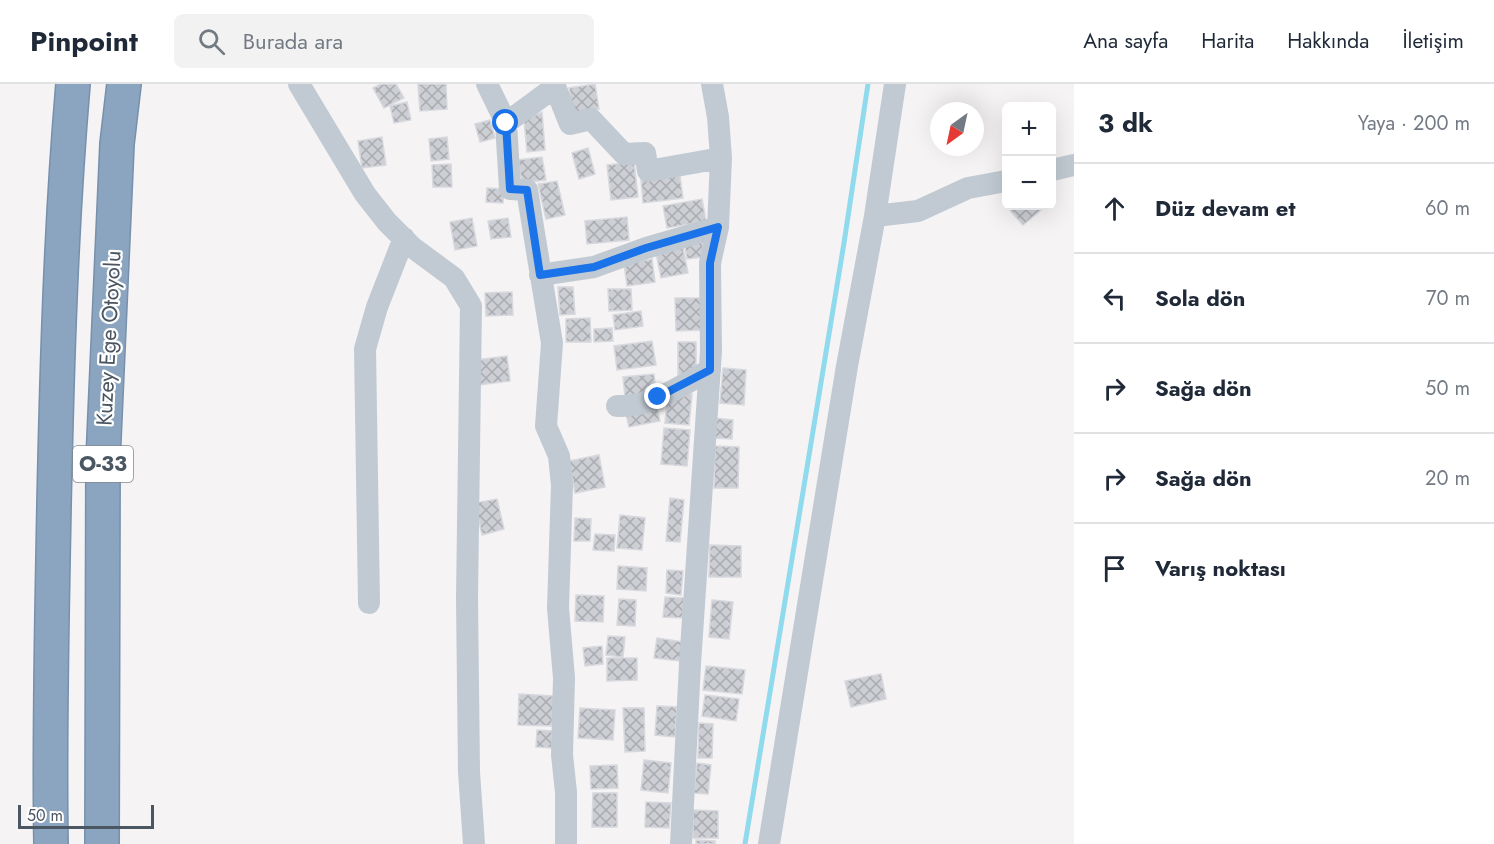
<!DOCTYPE html>
<html lang="tr">
<meta charset="utf-8">
<style>
body{margin:0;font-family:Jost,sans-serif;background:#f2f2f3;color:#1f2937}
.controls{position:absolute;right:18px;top:18px;display:grid;overflow:hidden;border-radius:9px;box-shadow:0 6px 24px #0002}
.controls button{width:54px;height:54px;display:grid;place-items:center;padding:0;border:0;border-bottom:2px solid #e0e1e3;background:#fff;color:#1f2937;font:30px sans-serif}
.compass{position:absolute;left:930px;top:18px;width:54px;height:54px;border-radius:50%;background:#fff;box-shadow:0 6px 24px #0002;rotate:213deg}
.scale{position:absolute;left:18px;bottom:15px;width:136px;box-sizing:border-box;padding-left:6px;border:3px solid #4a5661;border-top:0;font-size:16px;line-height:21px;white-space:nowrap;color:#4a5661;-webkit-text-stroke:4px #fff;paint-order:stroke}
.stop{position:absolute;width:18px;height:18px;margin:-14px;border:4px solid #1a73e8;border-radius:50%;background:#fff}
.stop.end{background:#1a73e8;border-color:#fff;box-shadow:0 2px 6px #0008}
.list{margin:0;padding:0;list-style:none}
h2{display:flex;justify-content:space-between;align-items:center;height:78px;margin:0;padding:0 24px;font-size:26px}
h2 small{font-size:20px;font-weight:400;color:#747a83}
.list li{display:grid;grid-template-columns:39px 1fr auto;gap:18px;align-items:center;box-sizing:border-box;height:90px;padding:0 24px;border-top:2px solid #e0e1e3}
.list b{display:block;font-size:22px;white-space:nowrap}
.list em{font-size:20px;font-style:normal;color:#747a83}
.icon{flex:none;width:33px;height:33px;fill:none;stroke:currentColor;stroke-width:2;stroke-linecap:round;stroke-linejoin:round}
.map{position:relative;flex:none;width:1074px;height:760px;overflow:hidden}
header{display:flex;align-items:center;gap:36px;box-sizing:border-box;height:84px;padding:0 30px;background:#fff;border-bottom:2px solid #e0e1e3}
header strong{font-size:28px}
nav{display:flex;gap:33px;margin-inline-start:auto;font-size:21px}
.search{width:420px;height:54px;background:#f2f2f3;display:flex;align-items:center;gap:15px;box-sizing:border-box;padding:0 21px;border-radius:9px;color:#747a83;font-size:22px}
main{display:flex}
aside{flex:1;background:#fff}
.map>svg:first-child{display:block}
.lines{fill:none;stroke-linecap:round;stroke-linejoin:round}
.stream{stroke:#90daee;stroke-width:5}
.building{fill:url(#building-cross-hatch);stroke:#d7d9de;stroke-width:1.5}
.highway-casing{stroke:#7690ad;stroke-width:36}
.minor{stroke:#c1cad2;stroke-width:22}
.highway{stroke:#8ba5c1;stroke-width:33}
.route{stroke:#1a73e8;stroke-width:8}
.labels{text-anchor:middle;stroke-width:4.5;stroke-linejoin:round;paint-order:stroke}
.shield{fill:#fff;stroke:#808990;stroke-width:1.5}
.shield-label{font-size:21px;font-weight:bold;fill:#4a5661}
.street-label{font-size:22px;fill:#4a5661;stroke:#fff}
</style>
<header>
<strong>Pinpoint</strong>
<div class="search"><svg class="icon" aria-label="search" viewBox="0 0 24 24"><circle cx="10" cy="10" r="6"/><path d="M15 15l6 6"/></svg>Burada ara</div>
<nav><a>Ana sayfa</a><a>Harita</a><a>Hakkında</a><a>İletişim</a></nav>
</header>
<main>
<div class="map">
<svg width="1074" height="760" viewBox="0 0 1074 760">
<defs>
<pattern id="building-cross-hatch" width="8" height="8" patternUnits="userSpaceOnUse" patternTransform="scale(1.5)"><rect width="8" height="8" fill="#cdcfd5"/><path d="M0 0l8 8M0 8l8-8" fill="none" stroke="#a8abb0"/></pattern>
</defs>
<rect width="100%" height="100%" fill="#f5f3f3"/>
<g class="lines">
<path class="stream" d="M745,760L844,159L868,0"/>
</g>
<path class="building" d="M381,0H396L404,14L384,24L373,4Z
M418,0H446L447,25L420,27Z
M595,0L599,25L573,29L569,4Z
M407,18L411,36L394,39L390,22Z
M542,28L545,66L527,68L524,36Z
M490,36L495,54L480,58L475,40Z
M382,53L386,81L362,84L358,57Z
M447,53L449,75L431,77L429,55Z
M588,64L595,90L579,95L572,69Z
M542,73L546,96L522,99L518,76Z
M634,78L638,113L611,116L607,81Z
M451,80L452,103H433L432,81Z
M680,92L683,114L643,119L641,96Z
M557,97L565,131L546,135L538,100Z
M487,104L504,105L503,119L486,118Z
M702,115L706,137L667,144L663,122Z
M1013,122H1038L1041,126L1023,141L1009,125Z
M627,133L629,156L587,160L585,137Z
M472,134L477,162L455,166L450,138Z
M508,134L511,153L491,155L488,137Z
M702,156L704,173L687,175L684,158Z
M683,164L688,189L661,194L656,169Z
M652,175L655,198L627,202L624,180Z
M558,203H573L575,230L560,231Z
M608,205H631L632,226L609,227Z
M512,208L513,231L486,232L485,209Z
M675,214H703V246L676,247Z
M641,227L643,242L615,246L613,231Z
M590,234L591,258H566V235Z
M612,244L613,257L594,258V245Z
M652,257L656,281L617,286L614,262Z
M678,258H696V290L678,291Z
M507,272L510,297L479,301L476,276Z
M723,284L746,286L744,321L720,319Z
M654,290L656,310L625,313L623,293Z
M668,308L692,310L689,341L665,339Z
M656,319L660,337L629,343L625,326Z
M714,334L733,336L732,355L713,354Z
M664,344L690,346L687,382L661,380Z
M715,362L739,363L738,404H714Z
M599,371L605,403L575,409L569,377Z
M670,414L684,416L680,458L666,457Z
M497,415L504,445L482,451L475,419Z
M620,431L645,434L642,466L617,464Z
M575,434L591,435L590,457H574Z
M595,450L615,451L614,467L593,466Z
M710,461L741,462V493H709Z
M618,482L647,484L646,507L617,505Z
M667,486L683,487L681,511L666,509Z
M576,511L604,512L603,538L575,537Z
M665,513L684,514L683,534L663,533Z
M619,515L636,516L635,542L617,541Z
M712,516L733,518L729,555L709,553Z
M608,552L625,553L623,573L606,571Z
M657,554L683,558L680,577L654,574Z
M602,562L603,580L585,582L583,564Z
M607,574H637V596L607,597Z
M706,582L745,586L742,610L703,606Z
M881,590L886,615L851,623L845,597Z
M519,610L554,612L552,642L518,641Z
M705,611L739,615L736,637L702,632Z
M657,622L677,623L675,653L655,651Z
M580,624L615,626L613,656L578,654Z
M623,624H644L645,667L625,668Z
M699,639L713,640L712,674H698Z
M537,646L552,647V664L536,663Z
M644,676L671,679L668,709L641,706Z
M697,679L711,681L708,710L694,709Z
M617,681L618,704L591,705L590,682Z
M593,709H617V743H592Z
M646,718L671,719L669,744L645,743Z
M693,726L718,727V754H693Z
M696,756L715,757V760H696Z"/>
<g class="lines">
<defs>
<path id="highway" d="M51,760C49,647 52,534 54,421C57,280 61,140 73,0
M102,760L103,376L117,60L124,0"/>
</defs>
<use href="#highway" class="highway-casing"/>
<path class="minor" d="M299,0L365,110L387,138L412,163L454,194L471,222L467,514L469,688L474,760
M487,0L506,39
M554,0L570,40L591,35L624,70L645,69L648,87L721,74
M555,3L506,39L510,105L527,106L552,259L546,342L559,372L562,401L558,524L564,594L562,671L566,708V760
M1052,86L1074,81
M875,132L918,127L968,104L1006,97
M540,191L594,183L646,164L718,143
M617,322C650,324 682,301 710,286
M369,519L365,265L377,223L404,154
M681,760L690,580L711,267L710,179L718,143L721,74L718,33L712,0
M769,760L847,282L875,132L895,0"/>
<use href="#highway" class="highway"/>
</g>
<g class="lines">
<path class="route" d="M506,39L510,105L527,106L540,191L594,183L646,164L718,143L710,179V286L658,313"/>
</g>
<g class="labels">
<rect class="shield" x="73" y="362" width="60" height="36" rx="4.5"/>
<g class="shield-label">
<text x="103" y="387">O-33</text>
</g>
<g class="street-label">
<text transform="translate(108 254) rotate(-87)" y="8">Kuzey Ege Otoyolu</text>
</g>
</g>
</svg>
<div class="controls">
<button>+</button>
<button>−</button>
</div>
<svg class="compass" viewBox="-18 -18 36 36"><path d="M0-13l5 13h-10z" fill="#e53935"/><path d="M0 13l5-13h-10z" fill="#747a83"/></svg>
<div class="scale">50 m</div>
<div class="stop" style="left:506px;top:39px"></div>
<div class="stop end" style="left:658px;top:313px"></div>
</div>
<aside>
<h2>3 dk<small>Yaya · 200 m</small></h2>
<ul class="list">
<li><svg class="icon" aria-label="ahead" viewBox="0 0 24 24"><path d="M12 20V5M6 11l6-6 6 6"/></svg><div><b>Düz devam et</b></div><em>60 m</em></li>
<li><svg class="icon" aria-label="left" viewBox="0 0 24 24"><path d="M17 20v-9H6M10 6l-5 5 5 5"/></svg><div><b>Sola dön</b></div><em>70 m</em></li>
<li><svg class="icon" aria-label="right" viewBox="0 0 24 24"><path d="M7 20v-9h11M14 6l5 5-5 5"/></svg><div><b>Sağa dön</b></div><em>50 m</em></li>
<li><svg class="icon" aria-label="right" viewBox="0 0 24 24"><path d="M7 20v-9h11M14 6l5 5-5 5"/></svg><div><b>Sağa dön</b></div><em>20 m</em></li>
<li><svg class="icon" aria-label="arrive" viewBox="0 0 24 24"><path d="M6 21V4h12l-3 4 3 4H6"/></svg><div><b>Varış noktası</b></div></li>
</ul>
</aside>
</main>
